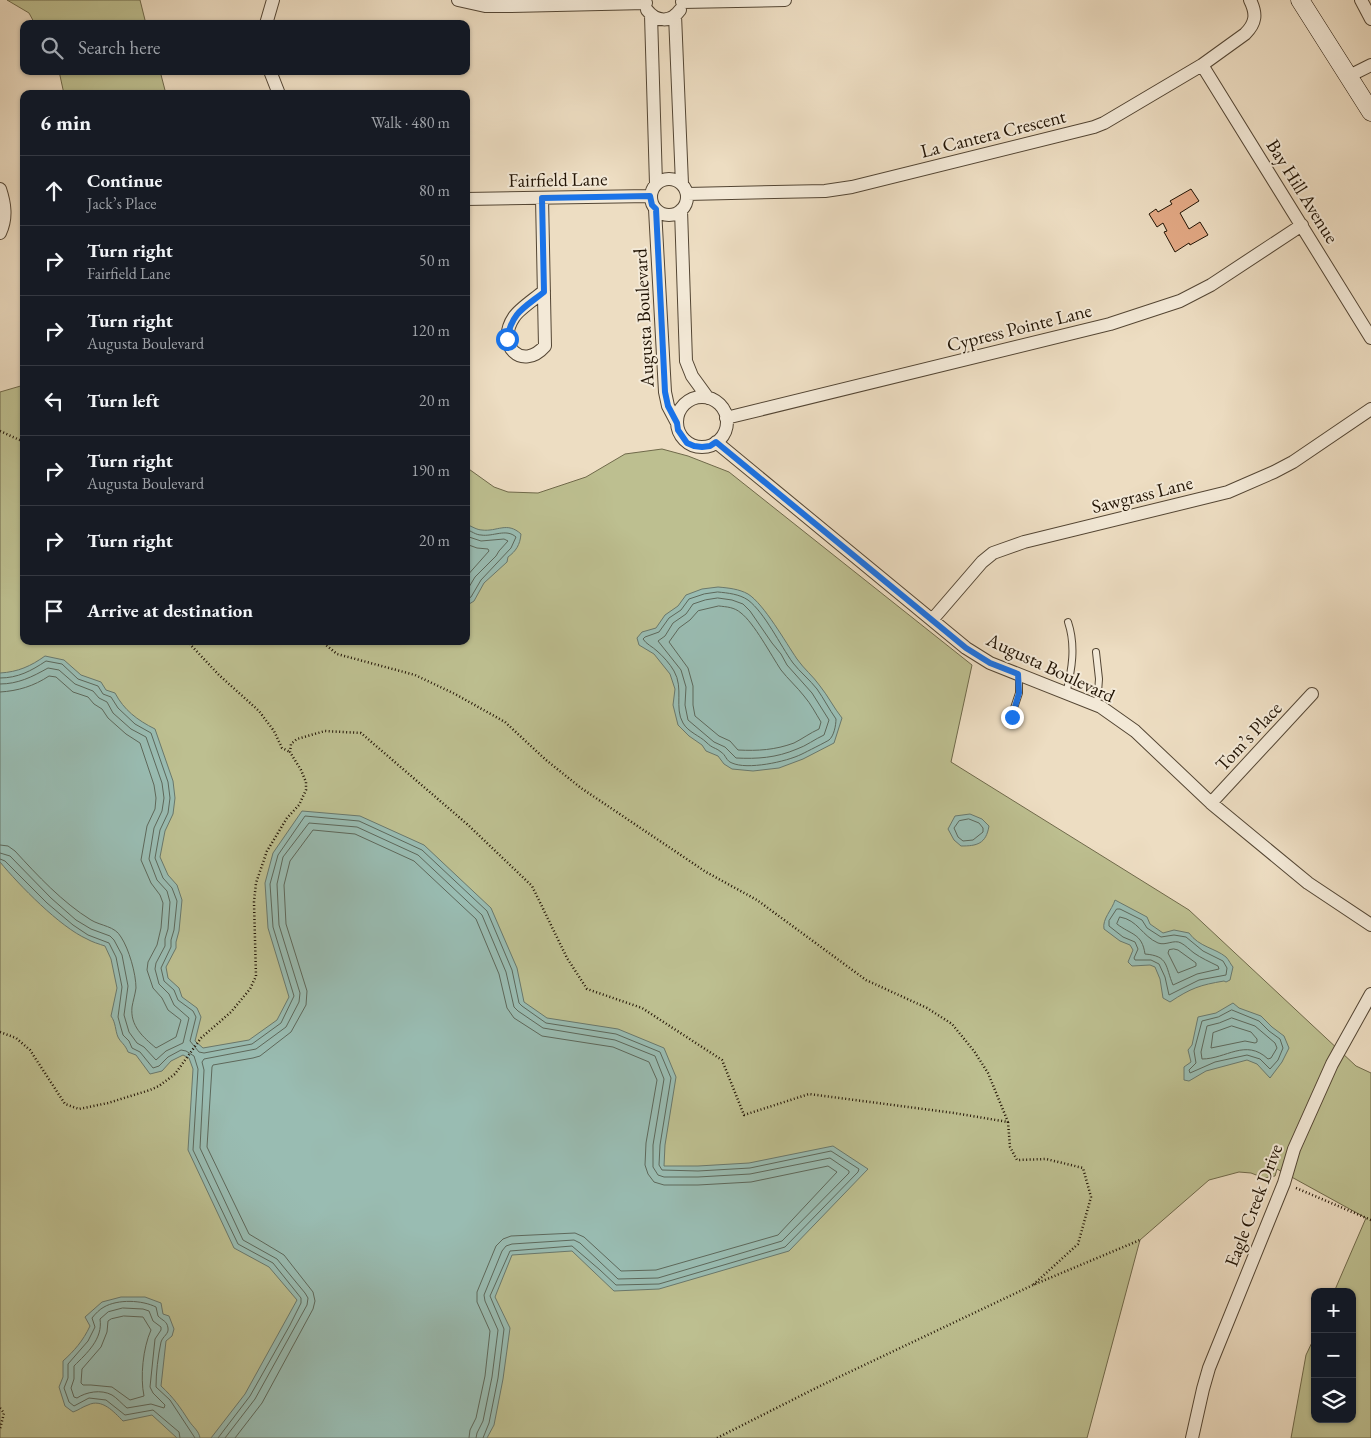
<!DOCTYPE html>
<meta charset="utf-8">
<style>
body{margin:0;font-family:"EB Garamond",serif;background:#242831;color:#f1f3f6}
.controls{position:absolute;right:15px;bottom:15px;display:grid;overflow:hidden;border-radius:10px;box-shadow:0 1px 4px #0004}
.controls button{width:45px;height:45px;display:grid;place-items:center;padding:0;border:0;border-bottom:1px solid #363941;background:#171b24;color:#f1f3f6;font:25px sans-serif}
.stop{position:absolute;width:15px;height:15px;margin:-11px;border:4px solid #1a73e8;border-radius:50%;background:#fff}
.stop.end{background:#1a73e8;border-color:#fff;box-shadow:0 1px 5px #0008}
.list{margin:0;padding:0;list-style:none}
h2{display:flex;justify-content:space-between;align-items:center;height:65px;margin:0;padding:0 20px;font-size:21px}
h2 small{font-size:16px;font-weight:400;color:#9ea1a6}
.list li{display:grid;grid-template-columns:32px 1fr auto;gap:15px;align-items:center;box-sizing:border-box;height:70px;padding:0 20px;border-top:1px solid #363941}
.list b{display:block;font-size:19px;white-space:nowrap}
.list p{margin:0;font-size:16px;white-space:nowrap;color:#9ea1a6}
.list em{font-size:16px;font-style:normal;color:#9ea1a6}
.icon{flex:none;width:28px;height:28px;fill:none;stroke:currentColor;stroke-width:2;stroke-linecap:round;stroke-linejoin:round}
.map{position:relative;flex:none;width:1371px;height:1438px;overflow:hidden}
.search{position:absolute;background:#171b24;box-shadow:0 1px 4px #0004;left:20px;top:20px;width:450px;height:55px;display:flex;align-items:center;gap:12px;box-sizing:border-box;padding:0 18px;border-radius:10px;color:#9ea1a6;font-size:19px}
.panel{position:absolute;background:#171b24;box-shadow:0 1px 4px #0004;left:20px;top:90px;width:450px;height:555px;border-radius:10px}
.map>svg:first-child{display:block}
.green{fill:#bdbf90;stroke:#6f694a}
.water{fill:#99bcb2;stroke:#69786c}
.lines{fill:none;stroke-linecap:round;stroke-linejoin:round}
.shore{stroke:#5d685b;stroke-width:1}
.building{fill:#e3a985;stroke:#211304}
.lane-casing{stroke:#544634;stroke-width:8}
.street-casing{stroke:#544634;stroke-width:14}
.secondary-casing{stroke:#211304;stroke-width:19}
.path{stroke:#211304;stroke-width:2.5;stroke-dasharray:1 2.5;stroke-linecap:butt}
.lane{stroke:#f3e9d7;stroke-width:6}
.street{stroke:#f3e9d7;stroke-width:12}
.secondary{stroke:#f3e9d7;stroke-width:18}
.route{stroke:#1a73e8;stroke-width:6}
.labels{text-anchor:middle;stroke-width:4;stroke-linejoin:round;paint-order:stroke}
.street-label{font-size:19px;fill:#211304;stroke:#f3e9d7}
</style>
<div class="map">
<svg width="1371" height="1438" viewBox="0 0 1371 1438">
<rect width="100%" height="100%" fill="#edddc2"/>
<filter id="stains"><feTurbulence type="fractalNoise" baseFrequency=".004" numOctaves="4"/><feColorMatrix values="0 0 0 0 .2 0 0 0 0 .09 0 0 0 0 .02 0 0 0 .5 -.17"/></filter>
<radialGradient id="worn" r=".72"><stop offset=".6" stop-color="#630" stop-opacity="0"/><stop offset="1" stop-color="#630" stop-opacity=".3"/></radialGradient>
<path class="green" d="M7,0H140L146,24H35L29,13Z
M59,71H160L166,94H64Z
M24,385V641H466V467L494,487L508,492L538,493L586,477L625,454L662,449L688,456L729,472L972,665L951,762L1189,910L1356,1066L1371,1073V1438H1291L1306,1355L1315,1336V1419H1352V1292H1334L1366,1218L1277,1169L1275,1176L1264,1178L1251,1173L1239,1172L1209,1180L1140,1240L1087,1438H0V392Z"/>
<path class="water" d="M466,524C471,526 477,530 482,530C497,532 507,521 521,534C520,545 516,551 508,557L507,562L484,583L474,601L466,606Z
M718,587C729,588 739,589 748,594C764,604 786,643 797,659C804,669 813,676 820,686C828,696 834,708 842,718L834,743L803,759L779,768L753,771L732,769L724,764L718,756L706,751L702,745L689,736L678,725L673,705L675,689L670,674L654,654L639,645L637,638L642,632L656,628L665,615L678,606L686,595L702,589Z
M45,656L64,660L81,675L101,682L106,690L115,693C124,710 137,720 155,729L173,781L175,798L173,814L165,831L160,857L168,875L177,885L182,900L179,931L176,942V948L166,967L168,978L179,988L182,997L197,1008L201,1017L195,1041L203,1048L249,1040L277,1020L289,997L268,928L265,883L273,853L302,811L360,816L424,845L491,908L517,968L524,1002L547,1018L618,1029L664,1048L676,1077L665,1145L664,1166H698L749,1163L833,1146L868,1169L789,1251L659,1289L614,1291L572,1251L512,1255L495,1297L510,1328L503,1379L494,1425L487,1438H211L245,1394L297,1300L269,1267L234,1248L188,1150L193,1069L189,1058L183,1055L171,1061L162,1071L150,1074L136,1055L128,1052C125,1044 121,1043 118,1037C115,1030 116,1023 111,1016L117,988L111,959L105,946C99,944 92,942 87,939C60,927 19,885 0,862V673C18,672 31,666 45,656Z
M970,814L982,819L989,826C986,844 977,846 961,846L954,840L948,829L955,816Z
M1115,900L1147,917L1150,924L1163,933L1174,930L1189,933C1199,947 1215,948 1226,957C1229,960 1231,965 1233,967L1230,980L1226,982L1224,981C1200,985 1191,988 1170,1002L1163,998L1160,979L1155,967L1150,965L1132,966L1128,962L1133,950L1130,945L1120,941L1104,929C1102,919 1112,910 1115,900Z
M1233,1003L1239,1008L1261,1016L1272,1027L1284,1036L1289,1048L1282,1062L1270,1078L1257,1064L1247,1060L1206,1071L1189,1081L1184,1080V1067L1191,1062L1188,1050L1192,1045L1198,1017L1216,1013Z
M121,1297H145L161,1303L163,1314L169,1316L174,1329L172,1336L166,1341L161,1386C174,1398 180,1407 189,1421C193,1427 199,1431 200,1438H177L152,1415L123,1421C114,1412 102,1398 88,1405C82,1407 79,1410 73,1412L65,1406L59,1387L63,1377V1361C74,1351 83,1341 90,1326L85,1317L102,1302Z"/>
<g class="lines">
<path class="shore" d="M466,529C471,531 476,535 481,535C493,537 506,528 516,537L511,548L481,580L471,597L466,600
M466,536L481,541L504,539L508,541L499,551L496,556L475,577L466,592
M466,544L477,548L488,549L489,551L466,577
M718,592C728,593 739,594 748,600C765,613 780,645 793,663C800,672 810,680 817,689C824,699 829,709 836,719C836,725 834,736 829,740C826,742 806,752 802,754C786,762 747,770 732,763C726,761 726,755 721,752C715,747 713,749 706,742C700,736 688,732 683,723C674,708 684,688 674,671C670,664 663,656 657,651C653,647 646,644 643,639L645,637L659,632L669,618L681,610L689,599L704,594Z
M718,598L732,600L743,604L750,611L772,643L781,654L787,665L812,693L829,720L824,735C815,739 806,746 797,749C776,758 757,759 736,758L725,747L714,742L688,720L685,705L686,687L681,670L658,641L665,636L673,623L686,614L693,604L705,600Z
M719,606C727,607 734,607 741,613C754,623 771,655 781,670C788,679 797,687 804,696C811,704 816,714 821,722L819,729C810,733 802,739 794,743C775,750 758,751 738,750L730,741L719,736L695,716L693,705V686L688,668L669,642L679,628L690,620L698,611Z
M0,678C18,678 31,671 46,661L62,664L78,679L98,686L103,694L111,697L118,708L135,724L151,733L168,782L170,798L168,813L160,830L155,858L163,878L172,888L177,901L174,930L171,940V947L161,968L164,981L174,990L178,1000L193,1011L196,1017L190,1041L199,1052L204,1053L252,1044L281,1023L294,996L273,927L270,884L278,855L305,816L359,821L422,850L487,911L512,970L519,1003L522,1006L546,1023L616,1034L660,1052L671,1078L660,1145L659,1165L662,1170L698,1171L750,1168L831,1151L859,1169L858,1172L785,1247L659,1284L616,1285L600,1270L572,1246L510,1251L490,1296L504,1329L498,1378L489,1423L483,1438
M0,684C18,684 32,677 48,668L59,670L75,684L93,691L99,698L107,702L113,713L131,729L146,737L162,783L164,798L162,811L154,828L149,859L157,880L167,891L170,902L168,929L165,939V946L156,963L155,969L159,984L169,994L174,1005L189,1018L183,1043L166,1051L156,1060L144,1047L137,1043L129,1032L124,1015L128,986L122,955L114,940L110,936L91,929L76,920L51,898L10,856L0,853
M0,692C18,691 34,686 49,676L56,677L73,692L88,697L94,704L102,709L108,718L126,734L140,743L154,785L156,798L155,809L147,826L141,860L151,883L160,895L163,903L161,928L157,945L148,962L147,970L153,988L162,998L168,1010L181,1020L176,1037L156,1048C143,1037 130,1026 132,1007C133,1001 135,995 136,988C136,974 129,949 121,937C115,926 101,926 91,920C62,902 38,876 15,851L8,846L0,845
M969,819L979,823L983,828V832L973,840L963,841L958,837L954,828L959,821Z
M0,859L5,861L47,903L73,925L88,935L109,943L116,957L122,987L118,1017L123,1035L129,1041L132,1048L140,1052L153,1068L159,1066L168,1057L181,1050L186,1051L194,1056L198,1069L193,1150L238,1244L273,1263L301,1298V1303L290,1325L250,1396L218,1438
M1117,909H1120L1142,920L1147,928L1161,937L1174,935L1186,937L1203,951L1223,961L1227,968L1226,975L1199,980L1169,995L1165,977L1159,964L1151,960H1135L1134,958L1138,949L1135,942L1123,937L1109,926V921Z
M1120,917C1138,920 1142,936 1158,943C1166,946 1174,939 1181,943C1185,945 1190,950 1194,953C1201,958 1210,962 1218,966L1219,969L1197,974L1173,985C1165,966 1169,956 1145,954C1142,933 1131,935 1117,924Z
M1174,949L1178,950L1196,963V966L1178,973L1168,953L1169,950Z
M1232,1010L1259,1021L1269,1031L1280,1039L1283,1048L1278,1060L1270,1069L1260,1059L1247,1055L1215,1062L1190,1073L1189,1070L1196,1063L1194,1051L1202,1021L1218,1017Z
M1232,1018L1255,1026L1275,1043L1277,1048L1271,1058L1268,1059C1246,1038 1226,1059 1202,1059L1201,1052L1207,1026L1219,1023Z
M1232,1026L1251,1032L1257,1039V1042L1255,1043L1245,1041L1211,1048L1213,1033Z
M123,1308L143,1309L149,1311L153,1321L161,1327V1330L155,1339L150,1387L153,1393L165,1405L164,1408L151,1404L127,1408C122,1404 117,1398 112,1395C101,1389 86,1392 77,1398L74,1397L71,1388L74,1379V1366C87,1353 103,1339 100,1319L108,1312Z
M124,1316L143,1317L151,1330C143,1348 140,1377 144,1396L130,1400L112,1387L91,1385H83L81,1383L82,1369L101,1347L107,1332L108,1321L111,1319Z
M180,1438L179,1432L153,1410L125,1415L106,1400L89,1398L74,1406L69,1402L64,1388L68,1378V1364L88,1341L95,1327L92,1318C95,1314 100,1309 104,1307C118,1299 142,1300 156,1307L158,1316C163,1321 167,1321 168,1328C169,1334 163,1336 161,1342C158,1356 156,1373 156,1387L170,1400L195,1438
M225,1438L255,1399L307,1305L308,1298L305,1293L277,1259L243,1240L200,1148L204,1070L202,1062L204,1059L256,1049L286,1027L299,1002L300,993L279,925L277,884L283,857L309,823L357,827L418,855L482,915L506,972L514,1007L518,1011L543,1028L615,1040L655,1056L664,1079L653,1145V1167L658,1175L664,1177H698L750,1174L830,1158L849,1171V1173L782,1241L658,1278L618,1279L580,1243L574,1240L512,1244L506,1246L502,1251L484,1295L485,1301L498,1330L492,1377L483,1421L477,1433L476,1438
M235,1438L262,1403L313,1309L315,1301L313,1292L284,1255L249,1234L207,1147L212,1067L213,1065L253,1058L260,1056L291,1032L306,1005L307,991L286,924L284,885L290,861L313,830L355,834L414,861L476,919L499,974L507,1008L514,1018L542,1036L613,1047L649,1062L657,1080L646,1143L645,1165L648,1174L654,1182L664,1185H698L751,1182L828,1166L837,1172L778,1235L656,1270L621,1271L584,1237L575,1233L511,1236L503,1239L496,1246L477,1292V1302L490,1331L485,1376L476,1418L470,1430L469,1438"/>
</g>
<path class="building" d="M1191,189L1199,201L1180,213L1189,229L1200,222L1208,235L1190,245L1189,243L1175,252L1164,232L1167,231L1163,223L1157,227L1149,214L1156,209L1158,212L1172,204L1170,201Z"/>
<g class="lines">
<defs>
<path id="lane" d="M1096,652L1099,679L1097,706
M1066,694C1072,669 1076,646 1068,622
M1011,717L1019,693V675"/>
<path id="street" d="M458,0L485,6H511L646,3
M1361,0L1371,19
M682,2L785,0
M647,10C656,22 671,23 680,10
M651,15L656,184
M675,15L682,184
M266,24L273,0
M1202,65L1371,338
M270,71L279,94
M1349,76L1371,65
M651 197a18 18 0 1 1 36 0a18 18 0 1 1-36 0Z
M0,189C5,204 7,218 0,233
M687,194L825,191L852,187L1094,127L1104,123L1202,65L1245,34C1256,23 1257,14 1250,0
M542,198L545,346C522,372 495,345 514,317C519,309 536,298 544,291
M466,199L650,196
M655,209L665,392L668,406L677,423
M681,210L686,361L692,376L708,398
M677 422a25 25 0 1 1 50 0a25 25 0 1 1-50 0Z
M726,418L1110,324L1180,301L1211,285L1302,225
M716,442L966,648L990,663L1101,707L1135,731L1211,803L1308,883L1371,925
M932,620L982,562L993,553L1024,542L1228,492L1274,472L1293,462L1371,409
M1211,803L1312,694
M1192,1438L1203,1389L1209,1368L1284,1183L1294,1149L1332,1064L1371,994"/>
<path id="secondary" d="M1300,0L1371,112"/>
</defs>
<use href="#lane" class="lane-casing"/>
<use href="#street" class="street-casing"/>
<use href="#secondary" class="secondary-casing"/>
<path class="path" d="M0,431L24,442
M187,641L219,675L259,711L274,731L282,748L290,752
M321,641L337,654L415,675L455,694L505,722L546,760L581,788L706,872L757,900L866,980L927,1008L952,1024L974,1051L988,1073L1008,1122
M0,1032L16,1038L30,1050L65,1104L79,1109L108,1103L150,1090L159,1086L175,1074L201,1038L231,1012L250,989L256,976L254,902L256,883L267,851L287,818L299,805L306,790V782L301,770L290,752L291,744L297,739L325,731L361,733L467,824L532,886L567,958L587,989L642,1008L722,1060L744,1115L809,1094L954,1113L1008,1122L1010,1147L1017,1160L1046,1159L1083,1168L1091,1197L1078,1244L1033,1285
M1296,1188L1371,1220
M0,1408L4,1413L0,1429
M717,1438L820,1386L1033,1285L1140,1240"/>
<use href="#lane" class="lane"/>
<use href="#street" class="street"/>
<use href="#secondary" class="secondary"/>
</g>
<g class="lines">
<path class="route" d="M507,339C512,312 524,308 544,292L542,198L650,196L652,205L656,209L665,392L668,406L677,423L678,430L687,443L694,446L702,447L710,446L716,442L966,648L990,663L1018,674L1019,693L1012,717"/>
</g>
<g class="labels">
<g class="street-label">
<text transform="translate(993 133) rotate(-14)" y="7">La Cantera Crescent</text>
<text transform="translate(558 179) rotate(-1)" y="7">Fairfield Lane</text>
<text transform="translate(1303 191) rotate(58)" y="7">Bay Hill Avenue</text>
<text transform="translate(643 318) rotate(-93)" y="7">Augusta Boulevard</text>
<text transform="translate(1019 327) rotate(-14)" y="7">Cypress Pointe Lane</text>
<text transform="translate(1142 494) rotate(-14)" y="7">Sawgrass Lane</text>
<text transform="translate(1051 667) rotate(25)" y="7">Augusta Boulevard</text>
<text transform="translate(1248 736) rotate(-47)" y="7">Tom’s Place</text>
<text transform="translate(1253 1205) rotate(-69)" y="7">Eagle Creek Drive</text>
</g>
</g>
<rect width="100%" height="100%" filter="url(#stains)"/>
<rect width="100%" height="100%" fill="url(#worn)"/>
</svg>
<div class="controls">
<button>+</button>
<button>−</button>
<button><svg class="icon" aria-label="layers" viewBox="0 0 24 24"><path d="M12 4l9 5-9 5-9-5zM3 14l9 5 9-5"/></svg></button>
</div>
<div class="stop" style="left:507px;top:339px"></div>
<div class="stop end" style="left:1012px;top:717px"></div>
<div class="search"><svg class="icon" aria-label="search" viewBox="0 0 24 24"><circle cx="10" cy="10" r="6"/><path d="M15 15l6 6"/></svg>Search here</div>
<section class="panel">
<h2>6 min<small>Walk · 480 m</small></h2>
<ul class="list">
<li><svg class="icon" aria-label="ahead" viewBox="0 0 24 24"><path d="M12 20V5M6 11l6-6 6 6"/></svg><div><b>Continue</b><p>Jack’s Place</p></div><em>80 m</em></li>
<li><svg class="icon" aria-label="right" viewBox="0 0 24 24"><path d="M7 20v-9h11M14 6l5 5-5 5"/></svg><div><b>Turn right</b><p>Fairfield Lane</p></div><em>50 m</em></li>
<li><svg class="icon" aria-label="right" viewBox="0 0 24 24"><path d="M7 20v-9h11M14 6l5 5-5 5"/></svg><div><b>Turn right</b><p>Augusta Boulevard</p></div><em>120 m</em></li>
<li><svg class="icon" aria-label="left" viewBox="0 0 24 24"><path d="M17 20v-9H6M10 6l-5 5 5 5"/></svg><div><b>Turn left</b></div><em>20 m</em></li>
<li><svg class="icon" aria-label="right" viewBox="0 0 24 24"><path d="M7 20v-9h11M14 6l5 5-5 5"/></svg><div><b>Turn right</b><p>Augusta Boulevard</p></div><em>190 m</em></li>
<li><svg class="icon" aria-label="right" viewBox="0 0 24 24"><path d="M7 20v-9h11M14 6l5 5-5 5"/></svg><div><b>Turn right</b></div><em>20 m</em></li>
<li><svg class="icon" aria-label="arrive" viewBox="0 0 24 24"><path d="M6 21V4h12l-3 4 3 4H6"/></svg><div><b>Arrive at destination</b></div></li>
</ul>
</section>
</div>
